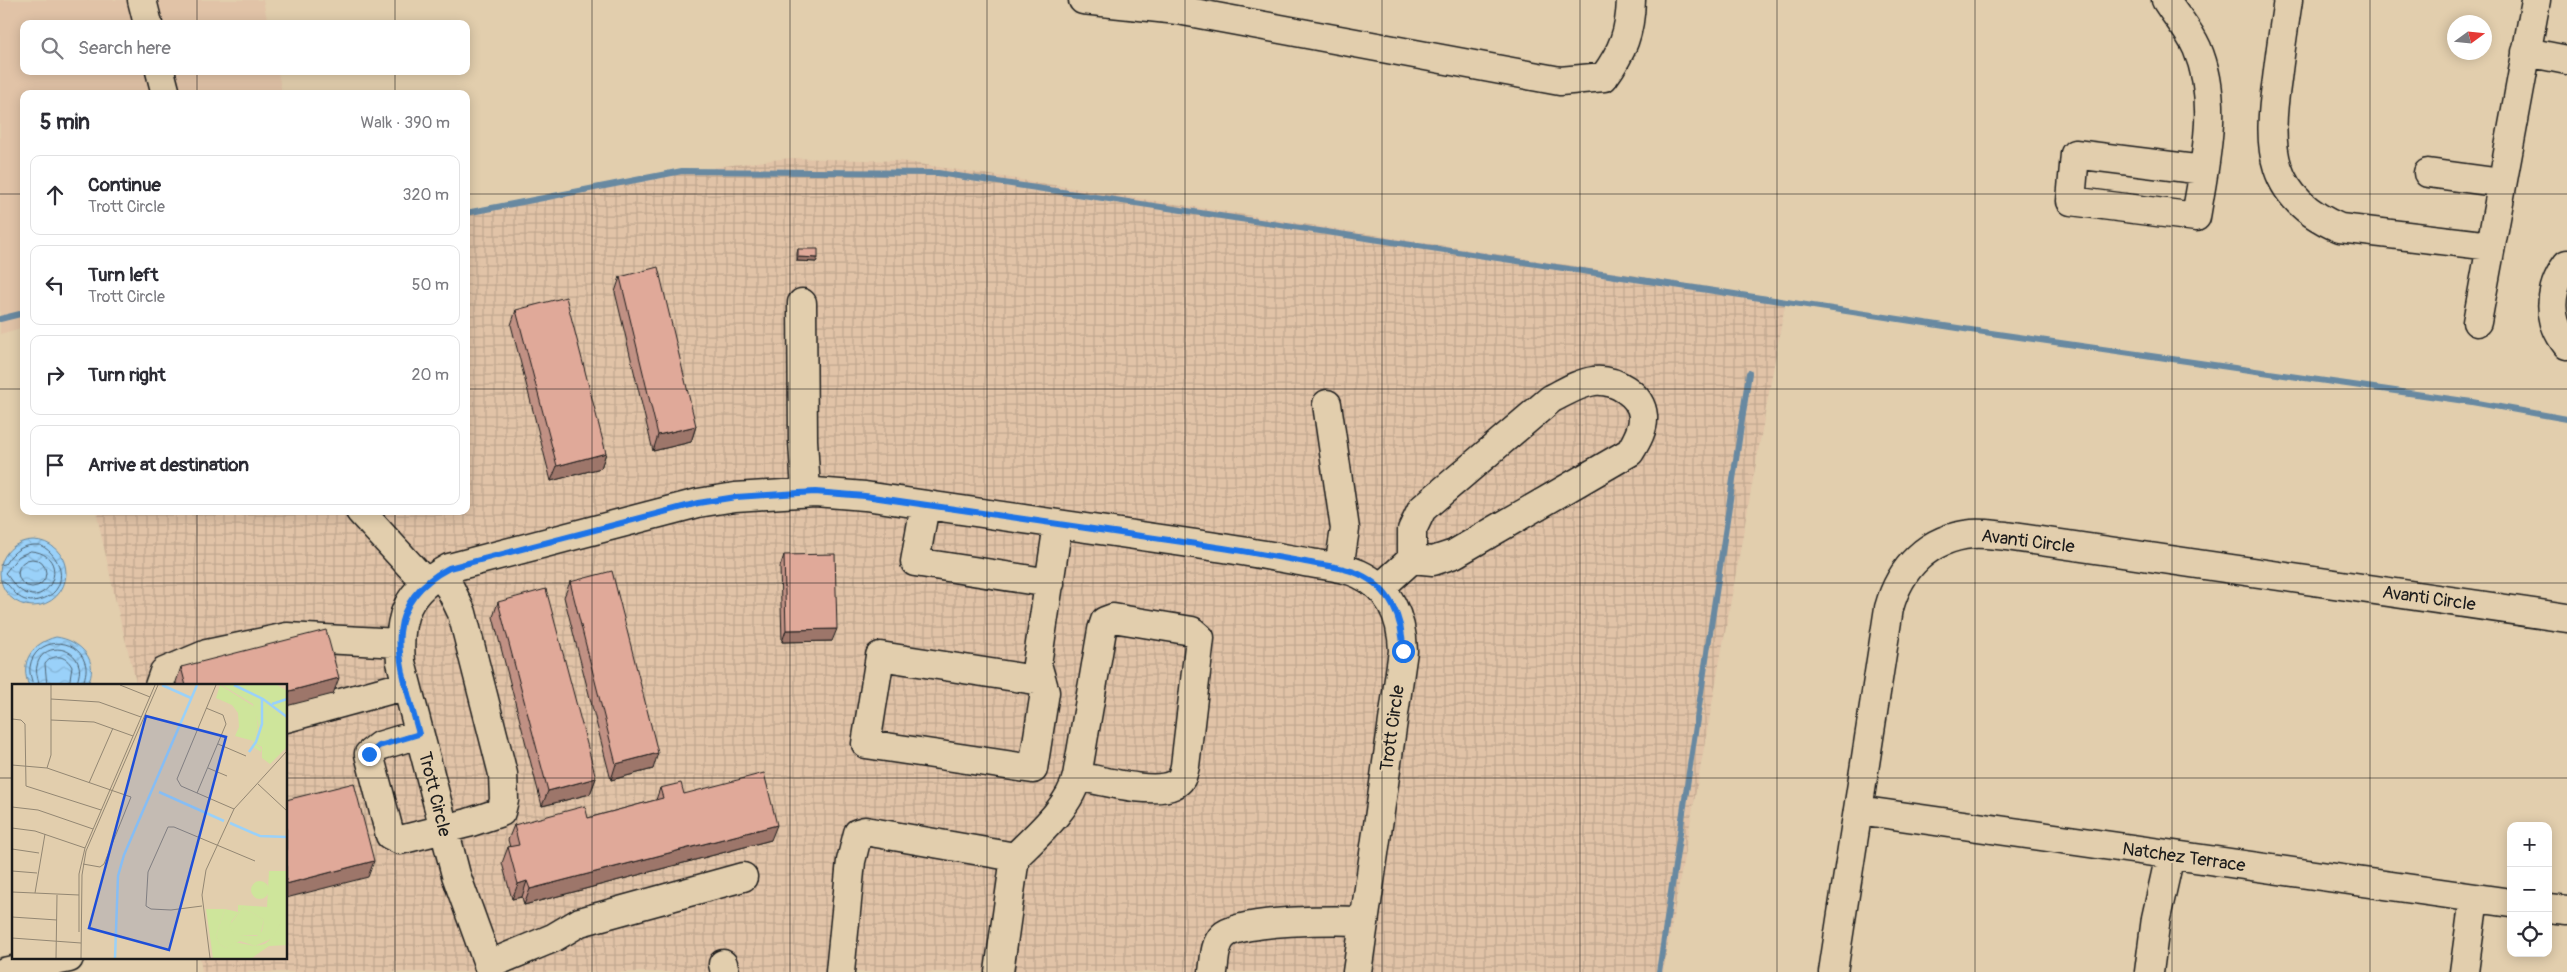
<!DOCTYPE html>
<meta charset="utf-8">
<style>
body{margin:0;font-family:Pangolin,sans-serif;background:#f7f7f7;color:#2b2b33}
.controls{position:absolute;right:15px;bottom:15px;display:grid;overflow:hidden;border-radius:10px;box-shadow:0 2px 12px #0003}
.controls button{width:45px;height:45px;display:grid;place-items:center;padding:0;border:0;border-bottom:1px solid #e1e1e2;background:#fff;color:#2b2b33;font:25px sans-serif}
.compass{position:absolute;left:2447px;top:15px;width:45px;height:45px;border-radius:50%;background:#fff;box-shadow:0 2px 12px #0003;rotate:75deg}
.stop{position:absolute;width:15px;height:15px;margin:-11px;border:4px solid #1a73e8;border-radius:50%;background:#fff}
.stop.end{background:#1a73e8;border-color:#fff;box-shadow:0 1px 5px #0008}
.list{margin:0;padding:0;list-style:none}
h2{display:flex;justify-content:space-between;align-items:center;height:65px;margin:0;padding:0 20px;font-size:21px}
h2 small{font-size:16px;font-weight:400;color:#7c7c81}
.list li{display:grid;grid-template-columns:32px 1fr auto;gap:15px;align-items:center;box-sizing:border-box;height:80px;margin:0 10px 10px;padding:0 10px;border:1px solid #e1e1e2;border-radius:10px}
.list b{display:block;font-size:19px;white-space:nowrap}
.list p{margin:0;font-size:16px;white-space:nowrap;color:#7c7c81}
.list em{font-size:16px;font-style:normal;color:#7c7c81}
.icon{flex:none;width:28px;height:28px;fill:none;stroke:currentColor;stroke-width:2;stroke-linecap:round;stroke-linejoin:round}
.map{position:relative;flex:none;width:2567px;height:972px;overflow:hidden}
.search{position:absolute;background:#fff;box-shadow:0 2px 12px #0003;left:20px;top:20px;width:450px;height:55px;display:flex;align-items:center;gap:12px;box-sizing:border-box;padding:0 18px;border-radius:10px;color:#7c7c81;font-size:19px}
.panel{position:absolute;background:#fff;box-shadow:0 2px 12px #0003;left:20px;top:90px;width:450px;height:425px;border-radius:10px}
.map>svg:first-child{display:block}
.built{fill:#e1c3a7}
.industrial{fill:url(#industrial-grid)}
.water{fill:url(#water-waves);stroke:#6889a1}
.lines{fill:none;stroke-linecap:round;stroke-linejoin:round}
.shore{stroke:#4e6474;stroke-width:1}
.stream{stroke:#6889a1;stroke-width:6}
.minor-casing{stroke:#1c1c1c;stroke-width:31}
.minor{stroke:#e2cead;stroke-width:28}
.wall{fill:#c19184;stroke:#1c1c1c}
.shaded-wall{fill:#9d766b;stroke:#1c1c1c}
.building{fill:#e0a999;stroke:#1c1c1c}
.route{stroke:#1a73e8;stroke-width:6}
.grid{fill:none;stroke:#1c1c1c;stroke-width:1;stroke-opacity:0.55}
.labels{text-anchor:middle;stroke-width:4;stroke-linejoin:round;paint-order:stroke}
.street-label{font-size:18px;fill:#1c1c1c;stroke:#e2cead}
.inset-river{fill:none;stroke:#9ad1f9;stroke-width:2.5}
.inset-road{fill:none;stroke:#938773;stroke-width:1}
.view{fill:#1d4ed8;fill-opacity:0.15;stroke:#1d4ed8;stroke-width:2.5}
.inset-edge{fill:none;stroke:#1c1c1c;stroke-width:2.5}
</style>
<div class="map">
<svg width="2567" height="972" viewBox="0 0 2567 972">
<defs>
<pattern id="industrial-grid" width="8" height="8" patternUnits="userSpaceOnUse" patternTransform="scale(1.25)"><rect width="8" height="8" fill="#e1c3a7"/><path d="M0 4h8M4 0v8" fill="none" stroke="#c0a78f"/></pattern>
<pattern id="water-waves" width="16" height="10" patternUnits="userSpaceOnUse" patternTransform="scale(1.25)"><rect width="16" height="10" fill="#9ad1f9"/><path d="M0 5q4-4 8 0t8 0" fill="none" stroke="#84b3d5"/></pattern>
</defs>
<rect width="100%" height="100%" fill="#e2cead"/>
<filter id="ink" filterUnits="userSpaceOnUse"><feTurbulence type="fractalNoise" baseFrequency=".02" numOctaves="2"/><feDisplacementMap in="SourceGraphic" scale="10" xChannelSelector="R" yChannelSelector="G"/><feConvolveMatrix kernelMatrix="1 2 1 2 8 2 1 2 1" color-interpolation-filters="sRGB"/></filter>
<g filter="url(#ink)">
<path class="built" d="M0,0H263L268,24H24V71H278L282,94H24V327L0,334Z"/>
<path class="industrial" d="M790,158L900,161L1786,299L1663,972H1369L1415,652V631L1410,612L1401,595L1388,579L867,485L446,557L393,607L386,637L478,972H202L200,958H286V686H137L117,607L96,511H466V211L724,166Z
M770,504L863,507L1261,565L1341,580L1369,594L1387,620L1391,651L1344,972H505L468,871L413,660L412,628L426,598L454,579L700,514Z"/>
<path class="water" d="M0 573a33 33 0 1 1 66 0a33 33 0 1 1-66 0Z
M56,637C80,640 101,661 87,686H29C19,662 32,643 56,637Z"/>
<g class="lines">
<path class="shore" d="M31,551C73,554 50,612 20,590C14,586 10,578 5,573L18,557Z
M18 573a14 14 0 1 1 28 0a14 14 0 1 1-28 0Z
M0,565L5,564C14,550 23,544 40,545C65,557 70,593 39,600C14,606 12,581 0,580
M33,686C32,679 29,674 30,667C34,637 77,635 85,663C88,671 84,678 83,686
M39,686C39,679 35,673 37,666C41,643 74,644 79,666C81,673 77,679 77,686
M47,686L45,664C53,653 66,655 72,667L69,686"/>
<path class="stream" d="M466,213L682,171L938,173L1984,332L2472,402L2567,419
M0,319L24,313
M1659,972L1749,373"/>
<defs>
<path id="minor" d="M142,0L148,24
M1083,0L1178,10L1560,81L1604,77C1623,51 1630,32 1631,0
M2166,0C2176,16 2189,30 2197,48C2220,102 2205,161 2196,217L2071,201L2075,154L2203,170
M2288,0C2284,26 2280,53 2277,79C2267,147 2268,198 2340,228L2491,246
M2526,52L2567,60
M160,71L166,94
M2428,173L2502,183
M2567,264C2548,290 2547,320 2567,345
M802,303L803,440L806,492
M2477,322L2536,0
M1327,404L1345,529L1339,568
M925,505L915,562L1050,583
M360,511L425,582
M1380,588L1412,559L1433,561L1454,554L1630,452C1636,442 1644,429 1643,416C1641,394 1615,379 1594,381C1579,383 1565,392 1551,399L1422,509L1412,530V559
M1042,681L880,656L866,744L1033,769L1045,692L1037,664L1058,524
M159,686L164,672L207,654L287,637L399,643
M286,718L407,685
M419,734L379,746L369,754L390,835L400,840L468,823L501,812L504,800L503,774L462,613L450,588L439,574
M1858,810L2511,903
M1015,857C1036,836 1071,806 1077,776C1100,780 1152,795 1173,785C1182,781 1183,775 1185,766L1200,638L1192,631L1113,618L1105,621L1102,630L1077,776
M2548,909L2567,911
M723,964L725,972
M488,965L553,938L580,922L743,877
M4,972L69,958
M491,972L456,875L401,662C397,616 407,591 449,568L698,503L735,497L815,492L865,496C980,513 1095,529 1210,546C1244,551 1277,557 1311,563C1327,566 1344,567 1359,574C1390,588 1402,618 1403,651L1357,972
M840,972L851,861L858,833L865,831L1015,857L999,972
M1213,972C1215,959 1214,945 1223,936C1240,919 1339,920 1364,921
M1833,972L1889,608C1900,568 1928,538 1972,534C1983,533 1995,535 2006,536L2567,618
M2149,972L2156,918L2170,855
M2464,972L2474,898"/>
</defs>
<use href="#minor" class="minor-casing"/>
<use href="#minor" class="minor"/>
</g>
<path class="wall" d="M798,249L818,258L816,262L797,261V253Z
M620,277L696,426L691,442L653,451L615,292Z
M516,310L606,453L601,468L551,481L511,325Z
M784,555L832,641L782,642L780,567Z
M570,582L653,769L611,780L564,597Z
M498,602L596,778L590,794L542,806L493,617Z
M181,667L333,694L286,686H176V682Z
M660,788L684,794L771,840L524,905L522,897L512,899L502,863L508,847H510L508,840L514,825L588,818L656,800Z"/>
<path class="shaded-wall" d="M798,257L818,258L816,262L797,261Z
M696,426L691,442L653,451L658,435Z
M606,453L601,468L551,481L557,466Z
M837,629L832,641L782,642L786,630Z
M339,678L333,694L286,706V692Z
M658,753L653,769L611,780L616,764Z
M596,778L590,794L542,806L548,791Z
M777,825L771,840L524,905L530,889Z
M374,861L368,877L286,898V884Z
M527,881L522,897L512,899L518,884Z"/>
<path class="building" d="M798,249H818V258L798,257Z
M658,267L696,426L658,435L620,277Z
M566,297L606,453L557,466L516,310Z
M835,554L837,629L786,630L784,555Z
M612,571L658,753L616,764L570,582Z
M546,589L596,778L548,791L498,602Z
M326,630L339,678L286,692V686H186L181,667Z
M764,773L777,825L530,889L527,881L518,884L508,847L519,845L514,825L585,806L588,818L663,798L660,788L681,783L684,794Z
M354,783L374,861L286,884V800Z"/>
</g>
<g class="lines" filter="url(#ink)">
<path class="route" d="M369,754L379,746L419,734C402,669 374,607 449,568L698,503L736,497L815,492L865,496C980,513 1095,529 1210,546C1244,551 1277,557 1311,563C1327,566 1344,567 1359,574C1390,588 1403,618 1403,651"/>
</g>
<path class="grid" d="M197,0V24M395,0V24M592,0V972M790,0V972M987,0V972M1185,0V972M1382,0V972M1580,0V972M1777,0V972M1975,0V972M2172,0V972M2370,0V972M197,71V94M395,71V94M0,194H24M466,194H2567M0,389H24M466,389H2567M197,511V686M395,511V972M0,583H2567M0,778H14M286,778H2567M197,958V972"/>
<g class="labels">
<g class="street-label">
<text transform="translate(2028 541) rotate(7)" y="6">Avanti Circle</text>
<text transform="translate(2429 598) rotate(8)" y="6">Avanti Circle</text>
<text transform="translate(1392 728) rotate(-82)" y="6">Trott Circle</text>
<text transform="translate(435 794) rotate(76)" y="6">Trott Circle</text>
<text transform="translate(2184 857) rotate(8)" y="6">Natchez Terrace</text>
</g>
</g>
<g transform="translate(12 684)">
<rect width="275" height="275" fill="#e2cead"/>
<path d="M257,187H275V227L261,254L243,262L228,257L214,264L207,260L204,252L213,225L226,228V221L255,223ZM231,223L252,236L250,247L245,252L227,251L219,238Z" fill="#cee59b" fill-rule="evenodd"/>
<path d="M208,1L243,23L246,43L242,57L223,52L227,43L226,29L220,21L204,14ZM194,225H213L204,252L207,260L214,264L222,258L243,262L253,260L261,253L275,227V261L257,262L240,274H201Z" fill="#cee59b"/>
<path d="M239 206a9 9 0 1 1 18 0a9 9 0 1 1-18 0ZM231,223L252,236L248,251H222L217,242Z" fill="#cee59b"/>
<path d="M210,1H265L275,7V34L250,16V41L243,60L249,64V68L240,62L247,43L241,20ZM251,17L275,35V63L258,80L250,74V63L244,60L251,41Z" fill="#cee59b"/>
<path class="inset-river" d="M150,1L179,14M222,1L251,15L275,33M260,20L275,15M237,68L244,58L250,40V15M147,108L212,137M218,139L248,152L275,153M103,274L106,192L112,171L185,1"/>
<path class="inset-road" d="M108,1L138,13M204,1L165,95L169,102L222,125M39,15L87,18L129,33M0,35L9,36L13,40L14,102L89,126M39,36L82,38L121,52M206,60L234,72M0,81L35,84L119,113L92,180L88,183L71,180M35,84L39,71V1M196,84L215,92M77,99L101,44M246,100L275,127M185,109L214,40L211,31L194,24M0,123L26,126L81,145M0,144L23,147L73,164M0,165L27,169M0,187L25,189M0,208L67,211M23,209L33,150M190,222L159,226L139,225L134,222L136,188L156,143H162L243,177M0,233L45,236M67,248V190L73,164L143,1M0,254L69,259M44,274L45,211M69,274L70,191L74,167L146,1M198,274L190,211L194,186L222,125L275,67"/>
<path class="view" d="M134,32L214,53L157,266L77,244Z"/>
<rect width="275" height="275" class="inset-edge"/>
</g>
</svg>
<div class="controls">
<button>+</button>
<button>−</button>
<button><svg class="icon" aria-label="locate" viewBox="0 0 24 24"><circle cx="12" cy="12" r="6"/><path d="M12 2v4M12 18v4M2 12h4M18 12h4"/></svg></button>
</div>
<svg class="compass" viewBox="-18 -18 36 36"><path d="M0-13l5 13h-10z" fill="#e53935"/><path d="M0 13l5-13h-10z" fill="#7c7c81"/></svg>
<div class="stop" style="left:1403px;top:651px"></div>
<div class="stop end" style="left:369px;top:754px"></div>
<div class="search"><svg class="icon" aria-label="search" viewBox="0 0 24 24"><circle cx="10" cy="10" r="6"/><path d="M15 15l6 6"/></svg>Search here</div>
<section class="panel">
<h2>5 min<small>Walk · 390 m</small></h2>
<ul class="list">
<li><svg class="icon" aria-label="ahead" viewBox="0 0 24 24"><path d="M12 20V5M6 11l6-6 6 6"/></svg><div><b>Continue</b><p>Trott Circle</p></div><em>320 m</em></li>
<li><svg class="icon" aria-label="left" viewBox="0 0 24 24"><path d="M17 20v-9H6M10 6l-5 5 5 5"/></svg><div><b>Turn left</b><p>Trott Circle</p></div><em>50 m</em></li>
<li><svg class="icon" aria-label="right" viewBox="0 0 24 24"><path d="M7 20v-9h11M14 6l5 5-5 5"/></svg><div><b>Turn right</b></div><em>20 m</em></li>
<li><svg class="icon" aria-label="arrive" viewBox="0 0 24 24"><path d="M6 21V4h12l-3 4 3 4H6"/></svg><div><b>Arrive at destination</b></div></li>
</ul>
</section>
</div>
